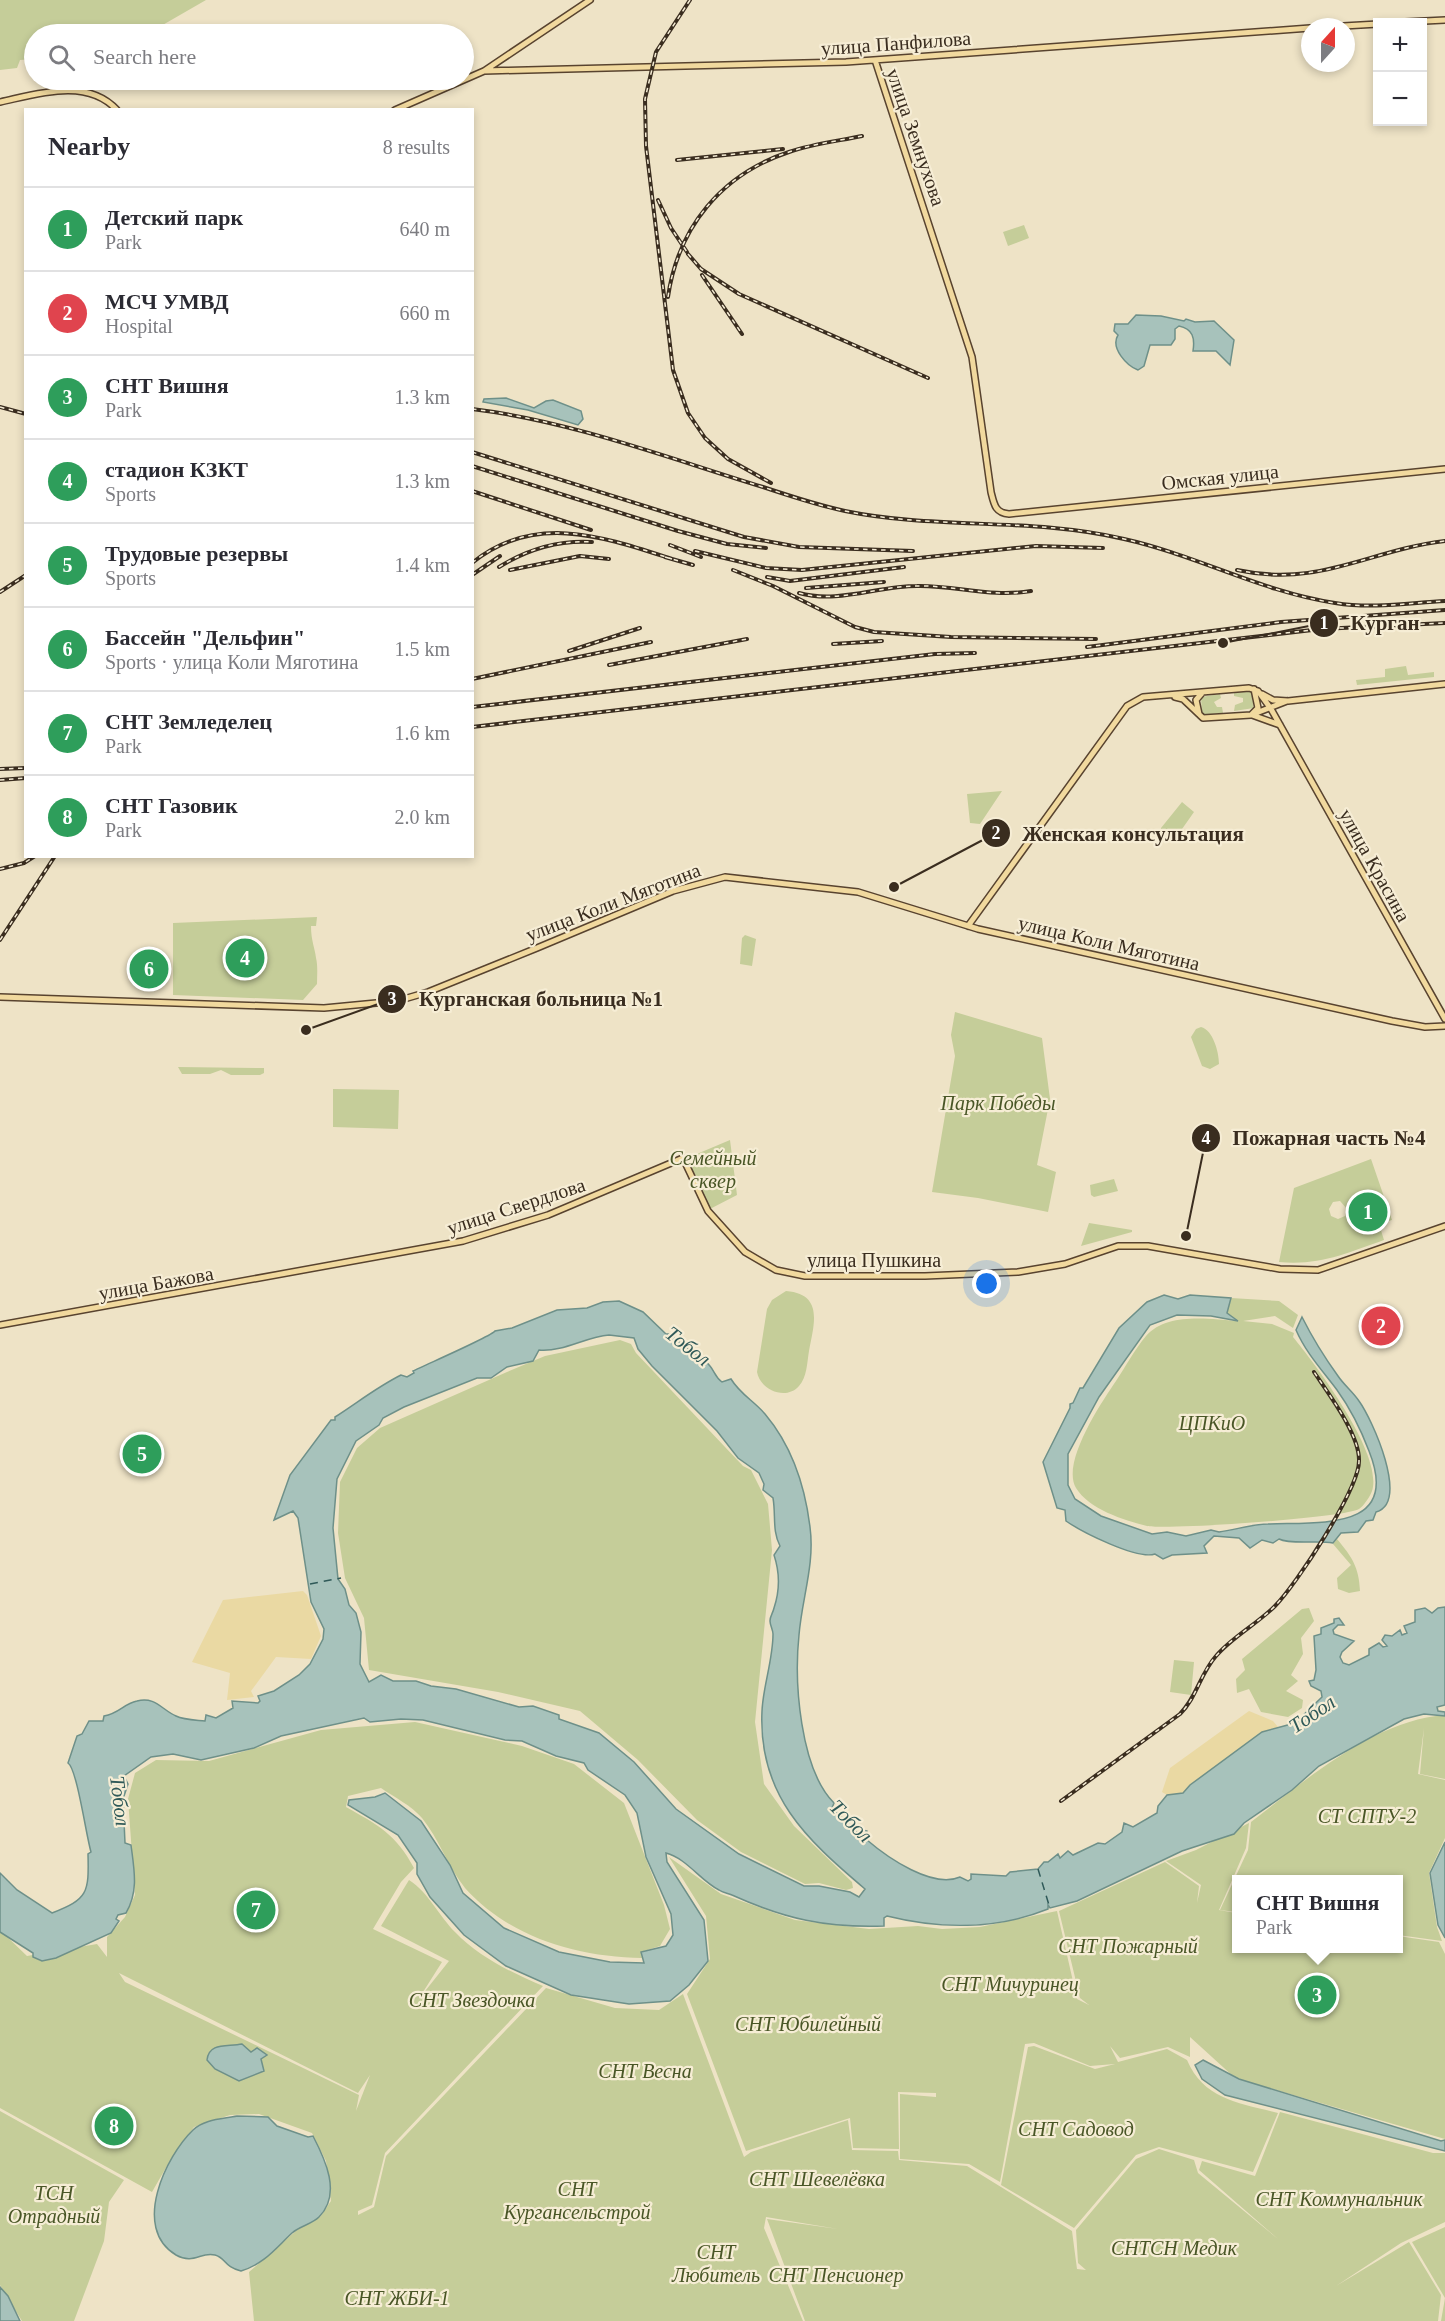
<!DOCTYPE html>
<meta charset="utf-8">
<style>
body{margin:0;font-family:Georgia,serif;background:#f7f7f7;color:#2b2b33}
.controls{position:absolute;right:18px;top:18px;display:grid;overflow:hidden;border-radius:0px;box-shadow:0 3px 9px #0003}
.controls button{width:54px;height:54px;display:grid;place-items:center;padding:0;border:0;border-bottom:2px solid #e1e1e2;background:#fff;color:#2b2b33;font:30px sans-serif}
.compass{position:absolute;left:1301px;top:18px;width:54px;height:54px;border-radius:50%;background:#fff;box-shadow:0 3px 9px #0003;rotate:21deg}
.you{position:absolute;left:987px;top:1284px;width:21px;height:21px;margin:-15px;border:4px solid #fff;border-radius:50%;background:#1a73e8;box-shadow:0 0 0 9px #1a73e833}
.badge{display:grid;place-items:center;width:39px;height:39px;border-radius:50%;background:#0f766e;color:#fff;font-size:20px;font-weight:700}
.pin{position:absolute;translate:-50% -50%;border:3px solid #fff;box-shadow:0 2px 6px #0006}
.popup{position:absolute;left:1232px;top:1875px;width:171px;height:78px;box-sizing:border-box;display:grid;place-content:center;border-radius:0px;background:#fff;filter:drop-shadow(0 2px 4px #0005);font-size:20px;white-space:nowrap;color:#7c7c81}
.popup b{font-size:22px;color:#2b2b33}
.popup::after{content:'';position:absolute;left:50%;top:100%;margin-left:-12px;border:12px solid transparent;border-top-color:#fff}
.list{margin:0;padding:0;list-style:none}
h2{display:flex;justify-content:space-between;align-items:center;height:78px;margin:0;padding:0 24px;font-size:26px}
h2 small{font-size:20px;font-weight:400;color:#7c7c81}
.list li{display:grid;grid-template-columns:39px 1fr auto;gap:18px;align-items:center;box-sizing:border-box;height:84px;padding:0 24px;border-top:2px solid #e1e1e2}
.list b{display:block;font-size:22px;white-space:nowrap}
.list p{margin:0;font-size:20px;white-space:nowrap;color:#7c7c81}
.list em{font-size:20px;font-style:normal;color:#7c7c81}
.icon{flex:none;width:33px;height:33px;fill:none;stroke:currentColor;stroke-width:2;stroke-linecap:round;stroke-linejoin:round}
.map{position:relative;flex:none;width:1445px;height:2321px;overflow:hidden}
.search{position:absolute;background:#fff;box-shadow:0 3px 9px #0003;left:24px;top:24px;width:450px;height:66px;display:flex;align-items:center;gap:15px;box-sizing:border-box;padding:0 21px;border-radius:33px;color:#7c7c81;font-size:22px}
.panel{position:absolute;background:#fff;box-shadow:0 3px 9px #0003;left:24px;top:108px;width:450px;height:750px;border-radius:0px}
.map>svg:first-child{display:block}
.green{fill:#c5cd99;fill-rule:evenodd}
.sand{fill:#ead9a3}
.water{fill:#a7c2bb;stroke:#6e9089;stroke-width:1.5;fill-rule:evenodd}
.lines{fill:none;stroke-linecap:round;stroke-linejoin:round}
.ferry{stroke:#2f5958;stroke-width:1.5;stroke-dasharray:8 6;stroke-linecap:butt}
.major-casing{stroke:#58432f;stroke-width:8}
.major{stroke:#f1d99e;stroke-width:5}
.rail-casing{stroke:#3a2d1f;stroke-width:4}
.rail{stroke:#f6edd5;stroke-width:1.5;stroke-dasharray:4.5;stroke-linecap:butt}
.labels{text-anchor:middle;stroke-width:4.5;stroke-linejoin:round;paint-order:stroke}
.street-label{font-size:20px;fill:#3a2d1f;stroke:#f6edd5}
.park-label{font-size:20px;font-style:italic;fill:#495626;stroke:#f6edd5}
.water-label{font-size:21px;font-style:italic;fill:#2f5958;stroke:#f6edd5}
.leader{fill:none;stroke:#3a2d1f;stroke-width:2}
.callout-dot{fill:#3a2d1f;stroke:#f6edd5;stroke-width:2}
.mark-label{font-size:18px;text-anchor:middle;font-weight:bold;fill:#fff}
.callout-label{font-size:21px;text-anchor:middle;font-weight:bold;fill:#3a2d1f;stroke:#f6edd5;stroke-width:4.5;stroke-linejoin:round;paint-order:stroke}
</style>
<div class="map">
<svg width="1445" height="2321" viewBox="0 0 1445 2321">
<rect width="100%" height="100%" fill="#eee3c6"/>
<path class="green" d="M0,0H206L147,34H34V59L20,60L17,68L0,70Z
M1024,225L1029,238L1008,246L1003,232Z
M1406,666L1408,675L1434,672V677L1357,685L1356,680L1385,677V669Z
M1251,691L1254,708L1234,711L1235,705L1243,702V698L1234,696V692Z
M1220,694L1221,698L1214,702L1217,707H1222L1223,713L1202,715L1201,697Z
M1002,791L980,824L970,823L967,794Z
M1182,802L1194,812L1175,839L1162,832L1161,828Z
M317,917L316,926H311C311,941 315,948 316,958C318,966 317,976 317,984L303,1000L173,995V923Z
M745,935L756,939L752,966L740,964L742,938Z
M955,1012L1042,1038L1050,1099L1037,1165L1056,1172L1048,1212L978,1198L932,1192L955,1056L951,1035Z
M1201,1027C1213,1030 1219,1052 1219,1064L1210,1069L1202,1066L1191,1037L1196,1029Z
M178,1067L264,1068V1073L260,1075H231L221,1070L210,1074H182Z
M333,1089L399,1090L398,1129L333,1127Z
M730,1140L737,1195L708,1210L685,1159Z
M1371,1159L1392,1220L1379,1224L1384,1240C1347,1253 1319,1266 1279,1262L1294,1188ZM1340,1201L1347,1209L1345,1216L1338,1219L1331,1216L1329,1209L1333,1202Z
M1114,1179L1118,1191L1094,1197L1091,1195L1090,1185Z
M1089,1223L1132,1230V1232L1081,1246Z
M786,1291C824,1294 814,1324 809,1351C807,1363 807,1377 799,1386C786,1401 760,1390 757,1372L767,1309L772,1300Z
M1231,1298L1279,1301L1298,1315L1293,1328L1275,1316L1243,1321L1272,1324L1294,1333L1293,1337C1316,1365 1384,1455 1372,1491C1371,1495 1363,1507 1359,1509C1344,1518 1167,1530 1147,1526C1123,1520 1089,1509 1076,1488C1061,1463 1101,1403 1116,1381C1126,1366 1135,1349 1146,1336C1167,1312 1209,1319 1237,1321L1227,1313Z
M620,1340L631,1344L636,1353L743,1466L751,1470L768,1504L772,1550L755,1722L764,1784L794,1826L852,1882L853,1888L846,1890L819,1883L805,1884L741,1852L697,1820L638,1760L580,1711L498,1692L369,1670L364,1618L345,1578L338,1533L340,1482L357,1448L380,1428L507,1372L545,1356Z
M1337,1539C1352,1557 1359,1567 1360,1591L1349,1593L1338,1589L1337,1578L1351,1565L1333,1544Z
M1309,1608L1314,1621L1301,1638L1303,1654L1291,1675L1298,1681L1286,1691L1303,1700L1302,1708L1288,1717L1261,1712L1249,1689L1237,1693L1236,1679L1245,1670L1242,1659L1302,1609Z
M1174,1660L1194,1662L1191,1695L1170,1692Z
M1445,1715V1779L1420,1774L1424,1728L1418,1774L1445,1780V1838L1429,1873L1437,1927L1442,1941L1398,1935V1880H1236V1912L1220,1910L1248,1850L1251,1822C1306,1780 1374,1720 1445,1715Z
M415,1722L522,1746L574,1764L624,1803L664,1905L670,1929L660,1946L641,1952L642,1958C577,1957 510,1938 465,1888C448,1867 439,1839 422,1818C412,1806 394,1797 381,1788L348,1796L346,1807C378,1825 396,1834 414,1868L401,1882L373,1929L442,1962L418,2000L449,1961L381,1926L409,1880C429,1893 439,1916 455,1932C479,1957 512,1973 543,1986L385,2153L372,2205L358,2211V2215L374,2207L386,2156L546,1988L615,2008L659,2010L683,1994L744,2157L751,2152L848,2120L852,2150L898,2151L899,2160L967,2166L1072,2231L1077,2269L1086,2270L1078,2263L1076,2230L1136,2159L1159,2149L1194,2160L1198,2173L1278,2239L1199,2170L1202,2161L1255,2176L1280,2112L1433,2153H1445V2222L1401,2243L1336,2286L1409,2242L1441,2295L1438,2321H805L767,2219L838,2229L766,2217L764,2228L803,2321H254L249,2272L297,2230L320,2217L331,2201L326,2161L312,2133L259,2114L230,2115L194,2127L171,2159L152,2192L0,2108V1930L27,1956L97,1944L107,1957V1937L125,1917L135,1895L128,1799L135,1773L156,1760L209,1761L321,1730ZM119,1973L358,2093L370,2075L356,2111L359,2095L125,1982Z
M1249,1823L1246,1848L1219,1910L1236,1913V1948H1398V1936L1439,1942L1445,1954V2139L1235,2078L1190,2037V2057L1168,2047L1120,2058L1110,2046L1118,2062L1167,2049L1187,2060C1204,2100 1240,2103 1278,2113L1253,2172L1159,2147L1136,2155L1074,2228L1001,2185L1028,2047L1034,2046L1095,2069L1115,2064L1090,2066L1034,2043L1025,2044L1000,2182L969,2164L900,2159V2094L936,2097V2093L898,2092L899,2149L853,2148L850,2118L746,2151L687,1994L710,1959L706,1916L669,1857L721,1894L795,1920L869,1929L918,1926L942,1929L980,1927L1057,1911L1077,1999L1089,2005L1080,1998L1059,1911L1165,1862L1199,1886L1197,1903L1201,1885L1166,1861L1196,1850Z
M0,2111L124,2180L109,2202L104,2241L74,2321H22L0,2285Z
M1445,2227V2321H1441L1445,2298L1412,2242Z"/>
<path class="sand" d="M303,1591L307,1595L321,1636L311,1659L276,1657L251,1691L254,1697L227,1700L230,1673L192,1662L223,1600Z
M1249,1711L1273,1721L1278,1727L1262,1732L1190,1785L1183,1793L1167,1795L1162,1792L1170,1768Z"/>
<path class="water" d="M1136,315L1161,316L1184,321L1186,319L1195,322L1214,321L1234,340L1230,365L1216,351H1193C1195,338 1193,329 1179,326L1175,329V339L1171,345H1150L1144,366L1138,370C1127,366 1110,348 1118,335L1114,331L1115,324H1128Z
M506,398L534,408L546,401L553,400L581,411L583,419L578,425L528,410L483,402L484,399Z
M1164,1295L1178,1299L1190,1295L1231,1298L1227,1313L1238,1321L1211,1316L1177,1315L1150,1325L1099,1397L1068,1454V1485L1075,1499L1101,1516L1152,1534L1167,1532L1186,1536L1211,1530L1219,1532C1235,1530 1252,1524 1268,1524C1322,1522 1401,1531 1369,1451C1361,1430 1350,1408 1337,1390C1322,1370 1306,1353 1296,1330L1302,1317C1312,1337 1325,1358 1338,1376C1344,1385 1353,1392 1359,1401C1372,1419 1410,1502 1376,1512L1373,1520L1366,1521L1358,1532L1341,1533L1333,1543C1317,1540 1291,1545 1279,1539L1273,1543L1262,1540L1250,1548L1239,1538L1214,1536L1204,1546L1207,1553L1172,1555L1163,1559L1155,1554C1137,1560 1082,1532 1066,1521L1065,1510L1057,1508L1043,1462L1070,1408V1404L1073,1403L1080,1388H1083L1119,1328L1147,1302Z
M619,1301L643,1312L666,1334H672C681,1348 700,1353 710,1366C715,1372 715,1377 722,1382L731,1379C740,1394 754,1401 765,1414C792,1446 805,1486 810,1527C815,1564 802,1598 799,1635C794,1682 800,1769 834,1803L832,1808L859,1834L863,1830L867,1831V1840C888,1858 933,1889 960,1877L968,1881L971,1879V1874L1006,1876L1010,1872L1038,1869L1044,1862H1048L1058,1854L1060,1858L1068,1851L1073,1855L1098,1843L1105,1844L1122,1832L1124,1823L1133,1827L1157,1813L1158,1806L1167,1795L1183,1793L1190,1785L1262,1732L1295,1723L1322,1697L1321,1691L1311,1686L1309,1681L1314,1680L1316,1670L1314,1636L1321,1634V1628L1334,1623V1619L1339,1618L1344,1625H1338L1333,1630L1334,1634L1354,1641L1342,1652L1340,1657L1343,1663L1349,1665L1369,1655V1649L1379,1643L1383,1647L1387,1646L1382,1640L1385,1635L1392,1636L1400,1630L1402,1635L1407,1633L1404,1626L1415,1622V1610L1425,1608L1432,1613L1438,1608L1445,1607V1705L1437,1707L1438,1711L1445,1712V1716L1424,1714L1404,1719L1319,1766L1292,1790L1244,1823L1234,1834L1182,1851L1077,1901L1050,1908L1048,1905V1909C996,1930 939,1929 887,1916L884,1918V1926C826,1928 785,1919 732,1895C728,1893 723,1893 719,1890C701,1881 686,1858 666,1853L667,1862L704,1920L708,1961L689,1985L670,2001L629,2004L571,1995L506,1966L464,1935L430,1897L417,1874V1863L398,1835L348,1805L349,1800L375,1797L385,1793L421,1821L450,1865L463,1893L504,1928L559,1952L610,1962L644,1963L641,1952L666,1946L673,1935L671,1914L646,1857L637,1813L625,1795L588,1770L584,1763L556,1756L522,1741L505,1740L423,1720L401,1719L370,1722L364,1718L281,1736L254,1748L201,1760L173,1754L151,1757L124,1776L128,1784L123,1799L125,1843L131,1845C134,1869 139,1891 126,1913L118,1915L116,1919L119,1921L111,1933L56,1958L42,1961L33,1957V1953L0,1932V1873L17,1890L52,1913C88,1899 89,1893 88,1854L91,1852C86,1835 77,1769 68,1763L77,1736L82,1734L89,1721H103L104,1716C120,1713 123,1704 137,1701C155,1696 162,1710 176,1716C184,1720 196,1720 205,1721L206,1715L216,1718L233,1708L232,1701L258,1703L260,1701L258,1696L274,1691L299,1675L310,1664L323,1639L324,1629L311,1602L298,1518L293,1511L274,1520L290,1475L331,1420H335V1417C357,1403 377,1387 401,1375L407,1377L414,1373L413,1371C425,1365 492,1336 495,1331L512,1328L557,1310L587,1308L603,1302ZM609,1335L634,1338L638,1349L652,1366L717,1431L738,1458L759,1473L764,1484L763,1490L773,1498C776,1515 772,1531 780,1546L774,1555C780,1573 780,1590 774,1608C773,1613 770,1616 770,1621C770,1625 773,1630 773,1634C773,1660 763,1686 762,1711C758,1795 806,1839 865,1889L859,1897L850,1892L819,1886H804L739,1854L676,1809L634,1762L599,1733L559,1719V1715L533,1706L519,1707L456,1689L431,1686L416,1681H393L381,1675L369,1682L360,1664L361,1632L356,1613L349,1605L345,1589L338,1579L333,1528L337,1479L356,1441L379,1425L383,1418L404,1407L477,1378H491L507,1367L533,1361L539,1350C564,1352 585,1337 609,1335Z
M1445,1842V1938L1438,1925L1430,1873Z
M242,2044L251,2052L257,2048L267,2055L261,2059L264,2071L239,2081L215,2069L207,2060C209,2042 227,2047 242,2044Z
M1203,2060L1239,2079L1441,2141L1445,2140V2151L1225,2095L1202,2079L1195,2065Z
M237,2116L268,2117L277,2126L308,2137L313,2136C325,2159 342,2194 319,2217C312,2224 300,2226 292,2233C275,2249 264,2264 241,2271C224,2267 226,2258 215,2255C201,2251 194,2265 176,2255C131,2228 166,2156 193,2130C204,2119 223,2119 237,2116Z
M0,2287L8,2296L20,2321H0Z"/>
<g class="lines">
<path class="ferry" d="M310,1584L341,1578
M1038,1869L1049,1905"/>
<defs>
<path id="major" d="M1405,22L1445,20
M1326,27L1378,24
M875,60L972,357L991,492C994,504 995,513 1009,514L1445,469
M484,71L846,62L1310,28
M0,102C37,94 87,77 117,110
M395,110L484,71L590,0
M1262,694L1273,700L1288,701L1445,684
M1175,697L1183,699L1203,718L1251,715L1287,701
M1199,714L1196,700L1202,693
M1252,714L1258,708L1254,689
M1252,715L1280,725
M968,926L1127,706L1143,697L1249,688L1258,691L1271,709L1445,1019
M0,997L324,1008L397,1001L428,992L537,948L673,891L725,877L858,892L978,929L1392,1021L1425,1027L1445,1026
M0,1325L463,1241L548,1215L683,1158L708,1211L745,1252L776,1270L805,1276H925L1018,1272L1065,1264L1118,1246H1148L1280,1269L1318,1270L1445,1226"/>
</defs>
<use href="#major" class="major-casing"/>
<use href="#major" class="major"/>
<defs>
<path id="rail" d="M690,0L656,52L645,99L646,146L673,370L688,413L705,438L728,459L771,483
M677,160L783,149
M658,200L671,228L687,252
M688,254L701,269L739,294L928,378
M702,275L742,334
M668,297C678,227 722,174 789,152C812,144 838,141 862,136
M0,407L26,414
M472,409C571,421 668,458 763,487C790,496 817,505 845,511C937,530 1032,517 1124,539C1196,555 1262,592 1335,603C1373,609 1408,603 1445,601
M472,452L744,537L799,547L913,551
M472,466L678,531L727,544L766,548
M472,491L591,530
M670,545L701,557
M695,551L766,568L802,570L1036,546L1103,548
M665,557L693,565
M472,563C535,512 604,537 672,559
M499,567C528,549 558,540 592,542
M510,570L580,556L609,559
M733,570L773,586L855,627L874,632L951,637L1096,639
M1237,570C1320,588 1368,550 1445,541
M472,575L500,556
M767,577L790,581L904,567
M806,588L884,582
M0,592L26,575
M799,593C838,604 877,586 917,586C955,585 991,598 1031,591
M833,644L882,641
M1087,647L1281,622L1445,610
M569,651L640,628
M609,665L747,639
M472,679L651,642
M472,707L935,654L975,653
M472,727L1321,629L1445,623
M0,769L26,768
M0,780L26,778
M0,869L24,863L35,856
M0,940L55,856
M1061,1801L1180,1714C1197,1697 1200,1674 1216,1656C1232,1637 1257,1624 1275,1606C1296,1585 1359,1489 1359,1461C1360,1435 1328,1393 1314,1372"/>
</defs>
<use href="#rail" class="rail-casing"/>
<use href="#rail" class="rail"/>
</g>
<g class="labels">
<g class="street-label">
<text transform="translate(896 43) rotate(-4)" y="7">улица Панфилова</text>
<text transform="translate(916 137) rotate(71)" y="7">улица Земнухова</text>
<text transform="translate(1220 477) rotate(-6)" y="7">Омская улица</text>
<text transform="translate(1375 865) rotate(61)" y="7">улица Красина</text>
<text transform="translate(613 902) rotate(-21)" y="7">улица Коли Мяготина</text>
<text transform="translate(1109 943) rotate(13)" y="7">улица Коли Мяготина</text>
<text transform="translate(516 1206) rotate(-18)" y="7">улица Свердлова</text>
<text x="874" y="1267">улица Пушкина</text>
<text transform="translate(156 1283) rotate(-10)" y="7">улица Бажова</text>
</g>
<g class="park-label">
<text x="998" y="1110">Парк Победы</text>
<text x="713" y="1165">Семейный<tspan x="713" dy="23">сквер</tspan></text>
<text x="1212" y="1430">ЦПКиО</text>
<text x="1367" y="1823">СТ СПТУ-2</text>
<text x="1128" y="1953">СНТ Пожарный</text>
<text x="1010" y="1991">СНТ Мичуринец</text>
<text x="472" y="2007">СНТ Звездочка</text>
<text x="808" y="2031">СНТ Юбилейный</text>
<text x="645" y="2078">СНТ Весна</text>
<text x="1076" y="2136">СНТ Садовод</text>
<text x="817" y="2186">СНТ Шевелёвка</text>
<text x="577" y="2196">СНТ<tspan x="577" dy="23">Кургансельстрой</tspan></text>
<text x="54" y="2200">ТСН<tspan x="54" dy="23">Отрадный</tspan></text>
<text x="1339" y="2206">СНТ Коммунальник</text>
<text x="1174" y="2255">СНТСН Медик</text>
<text x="716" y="2259">СНТ<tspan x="716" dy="23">Любитель</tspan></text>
<text x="836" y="2282">СНТ Пенсионер</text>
<text x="397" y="2305">СНТ ЖБИ-1</text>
</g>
<g class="water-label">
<text transform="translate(688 1346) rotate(38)" y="7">Тобол</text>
<text transform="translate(1312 1714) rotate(-34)" y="7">Тобол</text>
<text transform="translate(120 1801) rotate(83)" y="7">Тобол</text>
<text transform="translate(851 1821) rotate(45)" y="7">Тобол</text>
</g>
</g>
<path class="leader" d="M1223 643L1324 623M894 887L996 833M306 1030L392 999M1186 1236L1206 1138"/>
<g class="callout-dot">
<circle cx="1223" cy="643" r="6"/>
<circle cx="894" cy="887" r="6"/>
<circle cx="306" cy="1030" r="6"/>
<circle cx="1186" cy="1236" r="6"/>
<circle cx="1324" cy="623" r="15"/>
<circle cx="996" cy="833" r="15"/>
<circle cx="392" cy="999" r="15"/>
<circle cx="1206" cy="1138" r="15"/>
</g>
<g class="mark-label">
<text x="1324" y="629">1</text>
<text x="996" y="839">2</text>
<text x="392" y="1005">3</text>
<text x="1206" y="1144">4</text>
</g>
<g class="callout-label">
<text x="1385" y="630">Курган</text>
<text x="1133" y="841">Женская консультация</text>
<text x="541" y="1006">Курганская больница №1</text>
<text x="1329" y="1145">Пожарная часть №4</text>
</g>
</svg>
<div class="controls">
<button>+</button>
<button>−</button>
</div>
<svg class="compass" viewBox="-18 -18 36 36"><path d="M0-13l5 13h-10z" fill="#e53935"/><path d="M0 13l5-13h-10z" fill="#7c7c81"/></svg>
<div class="you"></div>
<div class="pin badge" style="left:1368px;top:1212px;background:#2e9e5b">1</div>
<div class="pin badge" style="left:1381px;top:1326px;background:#e0444e">2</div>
<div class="pin badge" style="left:1317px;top:1995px;background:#2e9e5b">3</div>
<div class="popup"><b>СНТ Вишня</b>Park</div>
<div class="pin badge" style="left:245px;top:958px;background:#2e9e5b">4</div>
<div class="pin badge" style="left:142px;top:1454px;background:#2e9e5b">5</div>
<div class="pin badge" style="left:149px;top:969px;background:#2e9e5b">6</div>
<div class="pin badge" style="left:256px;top:1910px;background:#2e9e5b">7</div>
<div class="pin badge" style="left:114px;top:2126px;background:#2e9e5b">8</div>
<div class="search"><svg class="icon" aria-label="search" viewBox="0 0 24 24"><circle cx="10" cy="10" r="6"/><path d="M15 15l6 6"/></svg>Search here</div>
<section class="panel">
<h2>Nearby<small>8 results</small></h2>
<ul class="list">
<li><span class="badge" style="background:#2e9e5b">1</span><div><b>Детский парк</b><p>Park</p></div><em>640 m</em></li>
<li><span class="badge" style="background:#e0444e">2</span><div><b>МСЧ УМВД</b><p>Hospital</p></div><em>660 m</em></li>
<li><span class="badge" style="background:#2e9e5b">3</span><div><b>СНТ Вишня</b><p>Park</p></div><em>1.3 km</em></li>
<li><span class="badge" style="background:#2e9e5b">4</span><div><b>стадион КЗКТ</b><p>Sports</p></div><em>1.3 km</em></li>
<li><span class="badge" style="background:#2e9e5b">5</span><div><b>Трудовые резервы</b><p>Sports</p></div><em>1.4 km</em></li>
<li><span class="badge" style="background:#2e9e5b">6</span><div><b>Бассейн &quot;Дельфин&quot;</b><p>Sports · улица Коли Мяготина</p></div><em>1.5 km</em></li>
<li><span class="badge" style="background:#2e9e5b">7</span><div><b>СНТ Земледелец</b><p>Park</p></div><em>1.6 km</em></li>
<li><span class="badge" style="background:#2e9e5b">8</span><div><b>СНТ Газовик</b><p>Park</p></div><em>2.0 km</em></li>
</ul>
</section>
</div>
